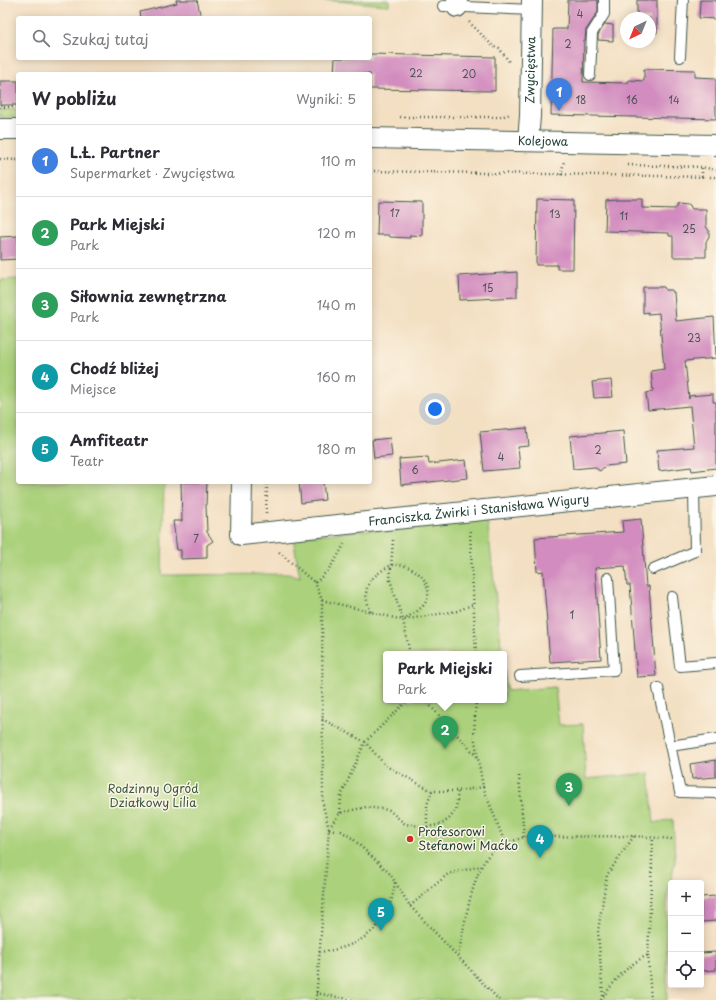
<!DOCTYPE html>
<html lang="pl">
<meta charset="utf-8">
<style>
body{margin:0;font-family:"Playpen Sans",sans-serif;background:#f2f2f3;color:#2b2b33}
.controls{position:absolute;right:12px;bottom:12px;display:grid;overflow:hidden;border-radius:4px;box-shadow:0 2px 10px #0003}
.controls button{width:36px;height:36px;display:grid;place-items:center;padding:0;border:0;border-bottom:1px solid #e1e1e2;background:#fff;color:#2b2b33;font:20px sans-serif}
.compass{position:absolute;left:620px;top:12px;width:36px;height:36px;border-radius:50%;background:#fff;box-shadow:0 2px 10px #0003;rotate:223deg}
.you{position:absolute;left:435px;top:409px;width:14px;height:14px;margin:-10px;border:3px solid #fff;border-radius:50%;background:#1a73e8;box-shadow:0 0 0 6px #1a73e833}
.badge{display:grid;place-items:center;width:26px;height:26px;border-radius:50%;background:#2563eb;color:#fff;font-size:13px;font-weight:700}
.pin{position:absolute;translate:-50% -33px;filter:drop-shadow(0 1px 2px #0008)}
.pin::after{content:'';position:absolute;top:21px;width:14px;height:12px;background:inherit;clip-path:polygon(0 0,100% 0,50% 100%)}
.popup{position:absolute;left:383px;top:651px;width:124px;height:52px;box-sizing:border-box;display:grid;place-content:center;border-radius:4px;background:#fff;filter:drop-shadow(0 1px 3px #0005);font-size:13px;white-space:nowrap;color:#7c7c81}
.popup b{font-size:15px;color:#2b2b33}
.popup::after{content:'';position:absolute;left:50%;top:100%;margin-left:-8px;border:8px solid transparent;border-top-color:#fff}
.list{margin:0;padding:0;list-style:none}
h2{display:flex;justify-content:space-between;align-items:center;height:52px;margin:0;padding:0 16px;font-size:17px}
h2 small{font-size:13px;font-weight:400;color:#7c7c81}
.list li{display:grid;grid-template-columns:26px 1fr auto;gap:12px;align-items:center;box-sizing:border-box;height:72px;padding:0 16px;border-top:1px solid #e1e1e2}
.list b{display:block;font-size:15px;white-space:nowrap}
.list p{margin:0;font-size:13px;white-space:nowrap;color:#7c7c81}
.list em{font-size:13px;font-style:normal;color:#7c7c81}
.icon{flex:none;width:22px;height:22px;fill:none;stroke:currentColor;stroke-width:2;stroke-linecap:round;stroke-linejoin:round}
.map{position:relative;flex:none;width:716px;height:1000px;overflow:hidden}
.search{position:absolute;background:#fff;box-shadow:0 2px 10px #0003;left:16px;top:16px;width:356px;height:44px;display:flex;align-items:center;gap:10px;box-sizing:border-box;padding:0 14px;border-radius:4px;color:#7c7c81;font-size:15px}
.panel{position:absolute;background:#fff;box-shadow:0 2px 10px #0003;left:16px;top:72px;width:356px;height:412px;border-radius:4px}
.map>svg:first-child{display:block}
.green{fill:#abd17b;stroke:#658758}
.building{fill:#d28cbf}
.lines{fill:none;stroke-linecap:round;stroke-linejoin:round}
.lane-casing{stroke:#3f5549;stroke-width:12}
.street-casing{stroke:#3f5549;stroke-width:22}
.path{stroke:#3f5549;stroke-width:2.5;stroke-dasharray:1 3;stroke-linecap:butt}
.lane{stroke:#fff;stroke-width:10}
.street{stroke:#fff;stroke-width:20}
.poi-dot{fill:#c8321e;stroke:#fcf5e5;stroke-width:1.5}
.labels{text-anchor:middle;stroke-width:3;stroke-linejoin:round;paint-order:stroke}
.number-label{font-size:10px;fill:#4c5157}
.street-label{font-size:12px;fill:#1f3d34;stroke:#fcf5e5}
.park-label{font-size:12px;fill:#3b5b42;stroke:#fcf5e5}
.poi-label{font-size:12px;fill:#1f3d34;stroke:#fcf5e5;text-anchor:start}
</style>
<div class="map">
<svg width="716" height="1000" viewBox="0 0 716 1000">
<rect width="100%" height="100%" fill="#fcf5e5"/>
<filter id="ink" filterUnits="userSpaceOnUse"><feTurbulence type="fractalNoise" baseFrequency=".025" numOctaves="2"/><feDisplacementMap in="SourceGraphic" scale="8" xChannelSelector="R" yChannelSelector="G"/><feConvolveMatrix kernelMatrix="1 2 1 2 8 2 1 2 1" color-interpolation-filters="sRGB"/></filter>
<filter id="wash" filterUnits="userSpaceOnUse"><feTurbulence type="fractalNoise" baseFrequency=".012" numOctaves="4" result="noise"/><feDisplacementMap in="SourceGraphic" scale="16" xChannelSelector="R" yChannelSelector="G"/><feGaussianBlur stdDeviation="0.9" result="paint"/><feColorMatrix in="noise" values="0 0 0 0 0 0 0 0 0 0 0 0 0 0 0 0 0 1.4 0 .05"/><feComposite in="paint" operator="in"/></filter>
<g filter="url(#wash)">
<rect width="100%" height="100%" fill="#f3dfc2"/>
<path class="green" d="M324,0H389V5L323,0Z
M0,109L18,110V117H0Z
M18,279V482H164L162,575L288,574L300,578L293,537L487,519L502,654H386V700H504V669L507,691L555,687L559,725L583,724L586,779L649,773L654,823L673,819L675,861L667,898V1000H0V280Z"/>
<g id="blocks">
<path class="building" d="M176,0H197L201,18H141L140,12L177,3Z
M568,0H598V12L586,30L585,40H584L583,82L628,83V80L644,81V69L695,70V77L716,78V119L551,115L553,29H567Z
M637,0H657V33H650V18H637Z
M700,0H716V19L699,18Z
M605,24L613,25V41L598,40V35Z
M370,54L495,57V91L370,89V74H334L335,58H370Z
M0,81H18V105H0Z
M537,199L574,200L573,269H557V265H536Z
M617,199H642V208L675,209L679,203L689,204L692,209H706V226L709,231V236L706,242V257H673V236H669V233L605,231L606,200Z
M378,201L422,202V236L410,235V238L390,237L389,235H377Z
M18,236V259L0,260V237Z
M517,272V297L460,300L459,276Z
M643,287H664L665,290H672V292H674L676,321L714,317L716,358L685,361L689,399V396L713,394V402H716V468L692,471L691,467L659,471L657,450L694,447L690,406L648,410L646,393L653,391L651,371L664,369L659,313L648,314V312L643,313Z
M611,380L613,397L594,398L592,382Z
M527,428L529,446L518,447L520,468L484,471L480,432Z
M623,431L626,464L605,466L600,471L594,467L573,469L570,436Z
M390,438L392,456L374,458L372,440Z
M428,457L429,464L466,460L468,478L401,485L399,459Z
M181,482H207L206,505L207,532L213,541L207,545V558L181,559V550H177L173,521H182Z
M299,482H323L325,500L301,503Z
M641,519L646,586H649L656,676L637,677L630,585H627L625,566L595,568L601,659L550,662L543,571L537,572L535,538L623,532L622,521Z
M716,760V777L692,779L690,764Z
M716,896V921L701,922V897Z
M716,952V970L701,971V953Z"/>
</g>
</g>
<g filter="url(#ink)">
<use href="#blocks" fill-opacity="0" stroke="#3f5549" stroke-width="1"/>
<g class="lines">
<defs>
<path id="lane" d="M443,6L532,10
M680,57L683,0
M590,75L592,33L604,14V0
M653,569L695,551L694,488
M672,597L680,666L716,663
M520,676L614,670L608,578
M658,688L680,792L716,793
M670,746L716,739"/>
<g id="street">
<path d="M457,7V0"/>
<path d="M0,129H18"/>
<path id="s1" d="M370,138L716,145"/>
<path id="s2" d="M528,141L530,116L532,0"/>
<path id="s3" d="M242,482L241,535L716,486"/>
</g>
</defs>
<use href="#lane" class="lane-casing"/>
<use href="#street" class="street-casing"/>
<path class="path" d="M469,22L494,47L499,48L510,63
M0,107H18
M400,117H500L511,114
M0,159L18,160
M628,165L702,167L716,170
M370,171L716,177
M561,175L564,161
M702,177V168
M266,513L267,482
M470,531L476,654
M393,540L390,580L403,620L457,611L474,604
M279,552L315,583
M322,600L403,620L410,654
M371,612C365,598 363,587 375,576C380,572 387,566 394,565C411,562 436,583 426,601C423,609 412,614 405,619
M425,700L478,758
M476,700L474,735L483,787
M322,719L365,742L386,766L432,791H458L483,787L505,843
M519,776L524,837L634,836L672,839
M340,813L341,796L365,742L408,700
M427,827V805L432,791
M329,828L340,813L366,807L389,810L405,824L427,827L442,824L450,818L456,809L458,791
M329,829L341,831L352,838L390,874L410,906L499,1000
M410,906L448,874L481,866
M319,952C362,948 390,926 395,882
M648,955L651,1000
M458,956C464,929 472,868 493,851C503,844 513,841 524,837
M316,993L353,1000
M603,996L598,931L607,875L634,836
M316,1000L329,829L323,806L322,600L315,583C329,570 336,561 344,544
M601,1000C613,982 628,964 648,955L653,837"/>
<use href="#lane" class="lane"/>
<use href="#street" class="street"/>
</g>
</g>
<circle class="poi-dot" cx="410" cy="839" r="4"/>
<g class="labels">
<g class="number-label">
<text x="580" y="18">4</text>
<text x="568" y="48">2</text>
<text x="416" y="77">22</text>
<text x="469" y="78">20</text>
<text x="581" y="104">18</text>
<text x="632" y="104">16</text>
<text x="674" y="104">14</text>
<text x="395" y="217">17</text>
<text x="555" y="218">13</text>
<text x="624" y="220">11</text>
<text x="689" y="233">25</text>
<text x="488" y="292">15</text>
<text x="694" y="342">23</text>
<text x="598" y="454">2</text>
<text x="501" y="461">4</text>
<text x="415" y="474">6</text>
<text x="196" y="543">7</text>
<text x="572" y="619">1</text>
</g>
<g class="street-label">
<text dy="4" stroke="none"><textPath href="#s2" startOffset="71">Zwycięstwa</textPath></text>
<text dy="4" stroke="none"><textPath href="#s1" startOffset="173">Kolejowa</textPath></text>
<text dy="4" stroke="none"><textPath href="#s3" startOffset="292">Franciszka Żwirki i Stanisława Wigury</textPath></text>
</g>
<g class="park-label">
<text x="153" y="793">Rodzinny Ogród<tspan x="153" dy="14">Działkowy Lilia</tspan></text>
</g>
<g class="poi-label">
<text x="418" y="836">Profesorowi<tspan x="418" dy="14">Stefanowi Maćko</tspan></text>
</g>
</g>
</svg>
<div class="controls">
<button>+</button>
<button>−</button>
<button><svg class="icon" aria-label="locate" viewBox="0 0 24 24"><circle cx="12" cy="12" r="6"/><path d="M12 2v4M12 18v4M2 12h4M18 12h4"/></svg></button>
</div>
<svg class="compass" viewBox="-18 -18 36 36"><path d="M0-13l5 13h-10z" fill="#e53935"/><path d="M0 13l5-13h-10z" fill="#7c7c81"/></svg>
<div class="you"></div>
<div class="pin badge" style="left:559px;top:111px;background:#3f7fe0">1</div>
<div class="pin badge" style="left:445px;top:749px;background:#2e9e5b">2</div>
<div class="popup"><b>Park Miejski</b>Park</div>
<div class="pin badge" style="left:569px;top:806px;background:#2e9e5b">3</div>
<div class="pin badge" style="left:540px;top:858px;background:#0f9aa8">4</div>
<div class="pin badge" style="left:381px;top:931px;background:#0f9aa8">5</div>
<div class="search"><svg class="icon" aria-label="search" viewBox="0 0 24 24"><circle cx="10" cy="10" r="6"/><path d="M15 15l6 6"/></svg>Szukaj tutaj</div>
<section class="panel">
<h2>W pobliżu<small>Wyniki: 5</small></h2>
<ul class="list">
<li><span class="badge" style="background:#3f7fe0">1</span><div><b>L.Ł. Partner</b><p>Supermarket · Zwycięstwa</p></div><em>110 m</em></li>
<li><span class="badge" style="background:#2e9e5b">2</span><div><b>Park Miejski</b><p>Park</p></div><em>120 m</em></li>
<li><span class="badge" style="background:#2e9e5b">3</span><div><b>Siłownia zewnętrzna</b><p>Park</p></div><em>140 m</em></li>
<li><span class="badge" style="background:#0f9aa8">4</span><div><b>Chodź bliżej</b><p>Miejsce</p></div><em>160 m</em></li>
<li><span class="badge" style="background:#0f9aa8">5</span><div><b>Amfiteatr</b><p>Teatr</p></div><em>180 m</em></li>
</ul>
</section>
</div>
